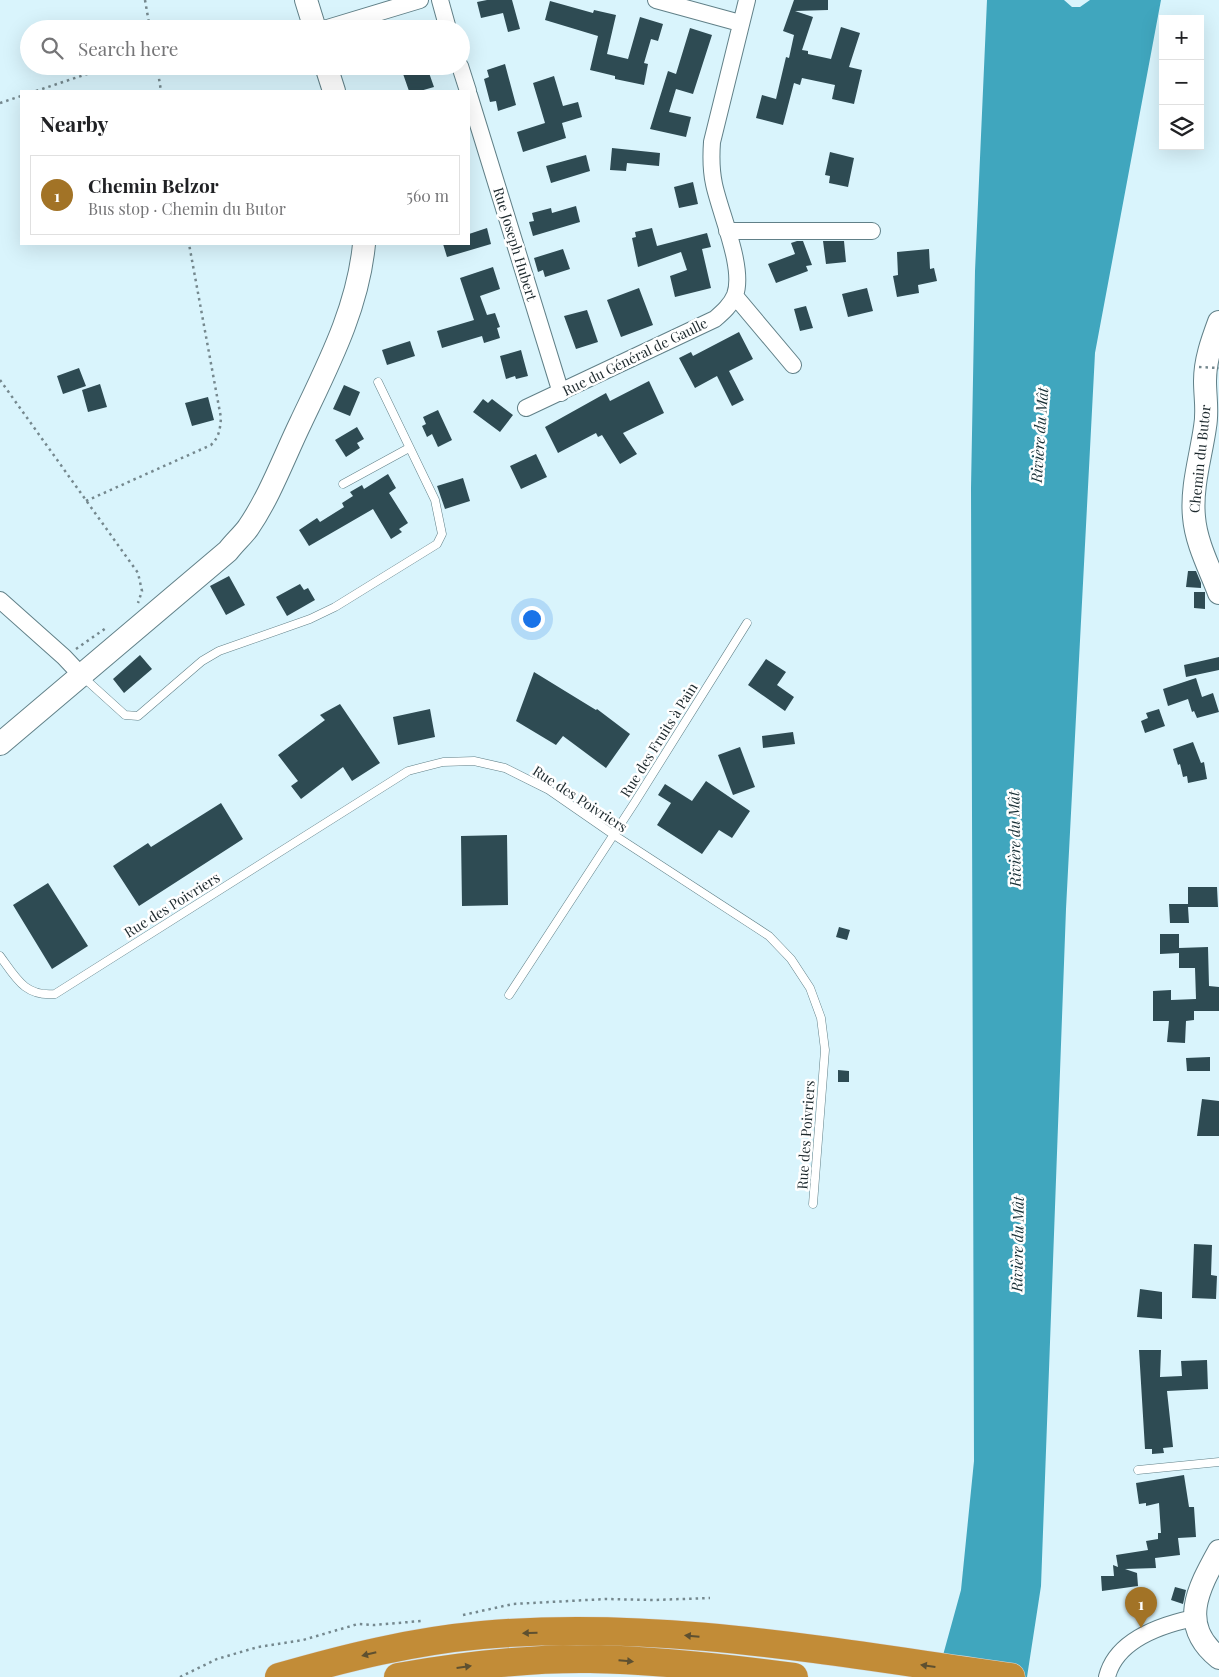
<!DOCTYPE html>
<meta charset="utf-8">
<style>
body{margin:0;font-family:"Playfair Display",serif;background:#f6f6f6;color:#202124}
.controls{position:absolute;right:15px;top:15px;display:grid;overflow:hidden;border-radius:0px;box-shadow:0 5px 20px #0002}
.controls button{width:45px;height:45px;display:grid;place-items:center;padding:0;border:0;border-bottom:1px solid #e0e0e0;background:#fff;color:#202124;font:25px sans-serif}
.you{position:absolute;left:531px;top:618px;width:18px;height:18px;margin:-12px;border:4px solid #fff;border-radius:50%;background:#1a73e8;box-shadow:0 0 0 8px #1a73e833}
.badge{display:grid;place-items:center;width:32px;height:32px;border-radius:50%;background:#a27326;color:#fff;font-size:16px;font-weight:700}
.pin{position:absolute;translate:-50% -41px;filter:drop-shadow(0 1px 2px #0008)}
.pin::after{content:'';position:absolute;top:26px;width:18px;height:15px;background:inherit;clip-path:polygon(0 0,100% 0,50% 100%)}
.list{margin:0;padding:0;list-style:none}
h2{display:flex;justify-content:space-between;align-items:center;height:65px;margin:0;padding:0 20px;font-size:21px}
h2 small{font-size:16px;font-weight:400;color:#757577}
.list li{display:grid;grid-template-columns:32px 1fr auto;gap:15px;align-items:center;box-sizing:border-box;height:80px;margin:0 10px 10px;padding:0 10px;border:1px solid #e0e0e0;border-radius:0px}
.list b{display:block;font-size:19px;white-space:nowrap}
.list p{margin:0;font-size:16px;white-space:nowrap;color:#757577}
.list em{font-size:16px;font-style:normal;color:#757577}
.icon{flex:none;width:28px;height:28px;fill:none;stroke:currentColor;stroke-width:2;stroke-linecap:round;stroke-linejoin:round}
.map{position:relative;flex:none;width:1219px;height:1677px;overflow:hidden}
.search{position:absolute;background:#fff;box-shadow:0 5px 20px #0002;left:20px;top:20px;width:450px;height:55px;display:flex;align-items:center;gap:12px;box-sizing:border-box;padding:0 18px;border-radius:28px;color:#757577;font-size:19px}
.panel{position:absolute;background:#fff;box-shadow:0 5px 20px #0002;left:20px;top:90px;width:450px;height:155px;border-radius:0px}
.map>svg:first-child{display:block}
.water{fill:#40a6be}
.building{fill:#2e4b53}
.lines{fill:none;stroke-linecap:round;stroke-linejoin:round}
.lane-casing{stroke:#618088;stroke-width:9}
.street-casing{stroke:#618088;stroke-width:18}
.secondary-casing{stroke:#618088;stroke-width:24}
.highway-casing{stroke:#d6d8d9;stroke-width:29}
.path{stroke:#75888e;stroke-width:2.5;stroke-dasharray:2.5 4;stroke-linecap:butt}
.lane{stroke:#fff;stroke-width:8}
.street{stroke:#fff;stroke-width:16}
.secondary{stroke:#fff;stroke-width:22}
.highway{stroke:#c28c37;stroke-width:28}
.path-bridge{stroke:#75888e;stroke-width:2.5;stroke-dasharray:2.5 4;stroke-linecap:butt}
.oneway{fill:#5e5030}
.labels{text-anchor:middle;stroke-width:5;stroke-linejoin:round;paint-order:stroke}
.street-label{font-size:14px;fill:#1c282c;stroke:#fff}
.water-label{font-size:15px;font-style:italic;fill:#172e34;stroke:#fff}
</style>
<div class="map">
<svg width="1219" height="1677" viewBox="0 0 1219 1677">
<rect width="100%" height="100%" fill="#d9f4fc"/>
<path class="water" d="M987,0H1064L1072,7H1080L1090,0H1161L1095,353L1066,909L1041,1586L1027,1677H937L961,1590L974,1461L971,488L975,271Z"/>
<path class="building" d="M487,0H512L520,29L508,32L503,13L481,18L477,2Z
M794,0H828V10L795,11L813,17L802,50L808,51V54L831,59L841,27L860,33L849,67L862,70L854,104L832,99L835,85L802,78L800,85L794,83L783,125L756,118L762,95L776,99L786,57L789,58L794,35L783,31Z
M550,1L593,13L594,10L616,15L607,54L628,59L640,17L663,24L658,41L651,39L644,63L648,64L644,85L615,79V76L590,70L598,36L545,20Z
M690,28L712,35L693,94L676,89L669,112L691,117L686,137L650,129L668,71L676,74Z
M505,64L516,105L498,111L496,101L490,102L484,79L489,77L487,70Z
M416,66H422L424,71L428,70L434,87L420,91H409L402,71Z
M554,76L563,106L578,102L582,117L562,123L566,138L523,152L517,132L545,123L533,83Z
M612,148L660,153L659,166L627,163L626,171L610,170Z
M830,152L854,158L848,187L829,183L830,176L825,175Z
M586,155L590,171L551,183L546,166Z
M693,182L698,204L679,208L674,187Z
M576,206L580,222L533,236L529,222L534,221L532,213L551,208L552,213Z
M487,228L491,244L447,257L443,244H469V234Z
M652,228L657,246L707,233L711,247L702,249L711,288L675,297L670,276L687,270L681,252L638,267L632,238L636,237L635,232Z
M797,241H803L812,265L806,266L808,271L776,283L768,264L795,254L791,243Z
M823,241H844L846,262L826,264Z
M563,249L570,269L545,277L543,270L538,272L534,258Z
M929,249L930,269L934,268L937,281L918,285L919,293L897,297L893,276L898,275L897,252Z
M493,267L500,289L480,296L487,315L495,313L500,327L497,328L500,338L484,343L482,336L442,348L437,331L474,320L460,278Z
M639,288L653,325L621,337L607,300Z
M867,288L873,311L848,317L842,294Z
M806,306L813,328L800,331L794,309Z
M587,310L598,342L576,349L564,316Z
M739,332L753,359L729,371L744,400L732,406L717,376L695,388L679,358L691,352L693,356Z
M410,341L415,356L387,365L382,350Z
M521,350L528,376L516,379L515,376L506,379L500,356Z
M79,368L86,386L63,394L57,376Z
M649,381L664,413L623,433L637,454L620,464L602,435L598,437L596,433L558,453L545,427L606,393L610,401Z
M100,384L107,407L88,412L82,390Z
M344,385L360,392L350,416L333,409Z
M208,397L214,420L192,426L185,403Z
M483,399L488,403L492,399L513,415L500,432L473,412Z
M438,410L452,440L438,447L432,434L427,437L422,426L426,424L423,417Z
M357,427L364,439L357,443L360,448L346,457L335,440Z
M536,454L547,477L521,489L510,466Z
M388,474L396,488L389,493L408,523L399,529L402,532L391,539L373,509L309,546L299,530L317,518L320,522L344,507L342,503L353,496L350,492L362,485L364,489Z
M463,478L470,501L445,509L437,486Z
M1188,571H1196L1201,583V588L1186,587Z
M229,576L245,605L226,615L210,586Z
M300,584L304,590L308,588L315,600L287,616L276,597Z
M1194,592H1205V609L1194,608Z
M140,655L152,669L124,693L113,679Z
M1219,657V670L1186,677L1184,665Z
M766,659L786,672L777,685L794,697L785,711L748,685Z
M534,672L596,710L597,709L630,734L606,768L563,736L556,745L516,721Z
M1196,678L1202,697L1213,693L1219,712L1197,718L1194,711L1192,712L1188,699L1168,706L1163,689Z
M340,704L380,763L352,781L343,767L301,799L291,786L298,781L278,755L325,720L320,715Z
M430,709L435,737L398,745L393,717Z
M1159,709L1165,726L1145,733L1141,721L1148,718L1146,713Z
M793,732L795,744L763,748L762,736Z
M1193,742L1201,763L1204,762L1207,779L1188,783L1187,776L1183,777L1180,764L1178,765L1173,749Z
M740,747L755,787L733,795L718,755Z
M706,781L750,811L732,838L719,830L702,854L657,825L671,803L658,795L665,784L692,801Z
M221,803L243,839L139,906L113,866L148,843L151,847Z
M507,835L508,905L462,906L461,836Z
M48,883L88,946L52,969L13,905Z
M1188,887H1217L1218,907H1188L1189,923H1170L1169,904H1188Z
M839,927L850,930L847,940L836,937Z
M1160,934H1179V948L1208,947L1209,986L1219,987V1011H1194V1020L1186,1021L1185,1043L1167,1042L1169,1021H1153V991L1171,990V1000L1196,999L1195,968H1179V953L1160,954Z
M1210,1057V1071H1187L1186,1058Z
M838,1070L849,1071V1082H838Z
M1202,1099L1219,1101V1136H1197Z
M1194,1244L1212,1245L1211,1275L1217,1276L1216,1299L1192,1298Z
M1140,1289L1162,1292V1319L1137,1317Z
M1139,1350H1161L1160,1377L1182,1376L1181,1361L1207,1360L1208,1389L1167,1391L1173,1447L1163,1448L1164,1453L1152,1454V1449H1145Z
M1184,1475L1189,1507H1194L1196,1537L1178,1538L1180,1555L1155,1558L1156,1568L1125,1569L1137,1573L1138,1586L1102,1591L1101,1576H1114L1113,1565L1118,1567L1116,1555L1148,1550L1146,1541L1158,1539V1533H1161L1159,1503L1146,1506V1503L1139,1504L1136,1483Z
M1175,1587L1186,1590L1183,1604L1171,1600Z"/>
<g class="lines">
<defs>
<path id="lane" d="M343,484L409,448
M83,677L125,715L138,716L202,661L219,651L310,619L335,607L437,544L442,534L435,500L378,382
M0,956C16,978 25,997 55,994L408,771L443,762L474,761L505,768L549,790L614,835L769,936L791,959L810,988L821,1018L825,1050L813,1204
M509,995L635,802L747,623
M1138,1470L1219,1462"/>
<path id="street" d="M440,0L448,29
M656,0L740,23
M324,29L420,0
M460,66L468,91
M469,95L561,393
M727,231H872
M735,296L793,365
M526,408L715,319C723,312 731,305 735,295C745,268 720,213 714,184C711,170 711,156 712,142L747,0
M0,600L64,657L81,675
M1107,1677C1116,1640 1161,1625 1194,1618"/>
<path id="secondary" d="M306,0L315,29
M326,66L334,91
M1219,322C1212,341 1205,360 1205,381C1205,397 1208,411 1205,427C1201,456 1191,487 1194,517C1196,543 1210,569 1219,593
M0,744L228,551C234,543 242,536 248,528C270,496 284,457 301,422C328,365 358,308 364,244
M1219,1551C1198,1589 1178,1625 1219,1658"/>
<path id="highway" d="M279,1677C345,1658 413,1641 482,1635C659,1619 836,1653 1011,1677
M398,1677C462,1666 526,1658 590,1659C658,1660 727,1668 794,1677"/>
</defs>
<use href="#lane" class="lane-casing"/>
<use href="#street" class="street-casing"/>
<use href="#secondary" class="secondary-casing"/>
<use href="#highway" class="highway-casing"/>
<path class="path" d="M145,0L150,29
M157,66L161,91
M36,91L111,66
M0,103L21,96
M0,380L138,573L142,591L138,603
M86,501L211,445C219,437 220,430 221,418L189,244
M76,649L106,628
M463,1615L513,1604L606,1599L654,1600L710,1598
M180,1677L217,1659L258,1647L303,1640L358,1624L374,1625L421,1621"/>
<use href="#lane" class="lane"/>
<use href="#street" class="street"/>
<use href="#secondary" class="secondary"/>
<use href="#highway" class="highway"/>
<path class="path-bridge" d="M1199,367L1219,368"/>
</g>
<defs><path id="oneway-solid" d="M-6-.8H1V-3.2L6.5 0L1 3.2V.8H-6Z" transform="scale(1.25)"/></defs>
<g class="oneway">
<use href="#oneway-solid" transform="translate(530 1633) rotate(178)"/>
<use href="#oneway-solid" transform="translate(692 1636) rotate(-175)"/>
<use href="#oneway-solid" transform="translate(369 1654) rotate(166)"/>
<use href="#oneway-solid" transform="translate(626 1661) rotate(5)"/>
<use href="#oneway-solid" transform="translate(928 1666) rotate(-172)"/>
<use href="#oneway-solid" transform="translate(464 1667) rotate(-8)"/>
</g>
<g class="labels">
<g class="street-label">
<text transform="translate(515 244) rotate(73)" y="5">Rue Joseph Hubert</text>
<text transform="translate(635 357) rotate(-26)" y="5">Rue du Général de Gaulle</text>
<text transform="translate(1200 459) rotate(-84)" y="5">Chemin du Butor</text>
<text transform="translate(659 740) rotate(-58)" y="5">Rue des Fruits à Pain</text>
<text transform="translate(580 799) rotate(33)" y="5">Rue des Poivriers</text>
<text transform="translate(172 905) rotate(-32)" y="5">Rue des Poivriers</text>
<text transform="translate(806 1135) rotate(-86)" y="5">Rue des Poivriers</text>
</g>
<g class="water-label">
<text transform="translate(1040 435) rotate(-86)" y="5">Rivière du Mât</text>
<text transform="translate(1015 839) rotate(-91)" y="5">Rivière du Mât</text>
<text transform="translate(1018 1244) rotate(-89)" y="5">Rivière du Mât</text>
</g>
</g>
</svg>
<div class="controls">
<button>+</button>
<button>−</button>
<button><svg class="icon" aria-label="layers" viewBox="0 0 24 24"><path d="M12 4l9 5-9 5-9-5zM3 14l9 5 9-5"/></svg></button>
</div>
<div class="you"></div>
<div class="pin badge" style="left:1141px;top:1628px">1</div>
<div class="search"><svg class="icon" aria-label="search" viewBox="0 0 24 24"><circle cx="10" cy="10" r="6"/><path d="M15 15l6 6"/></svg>Search here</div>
<section class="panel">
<h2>Nearby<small></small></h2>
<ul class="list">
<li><span class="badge">1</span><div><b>Chemin Belzor</b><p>Bus stop · Chemin du Butor</p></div><em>560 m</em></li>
</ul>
</section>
</div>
